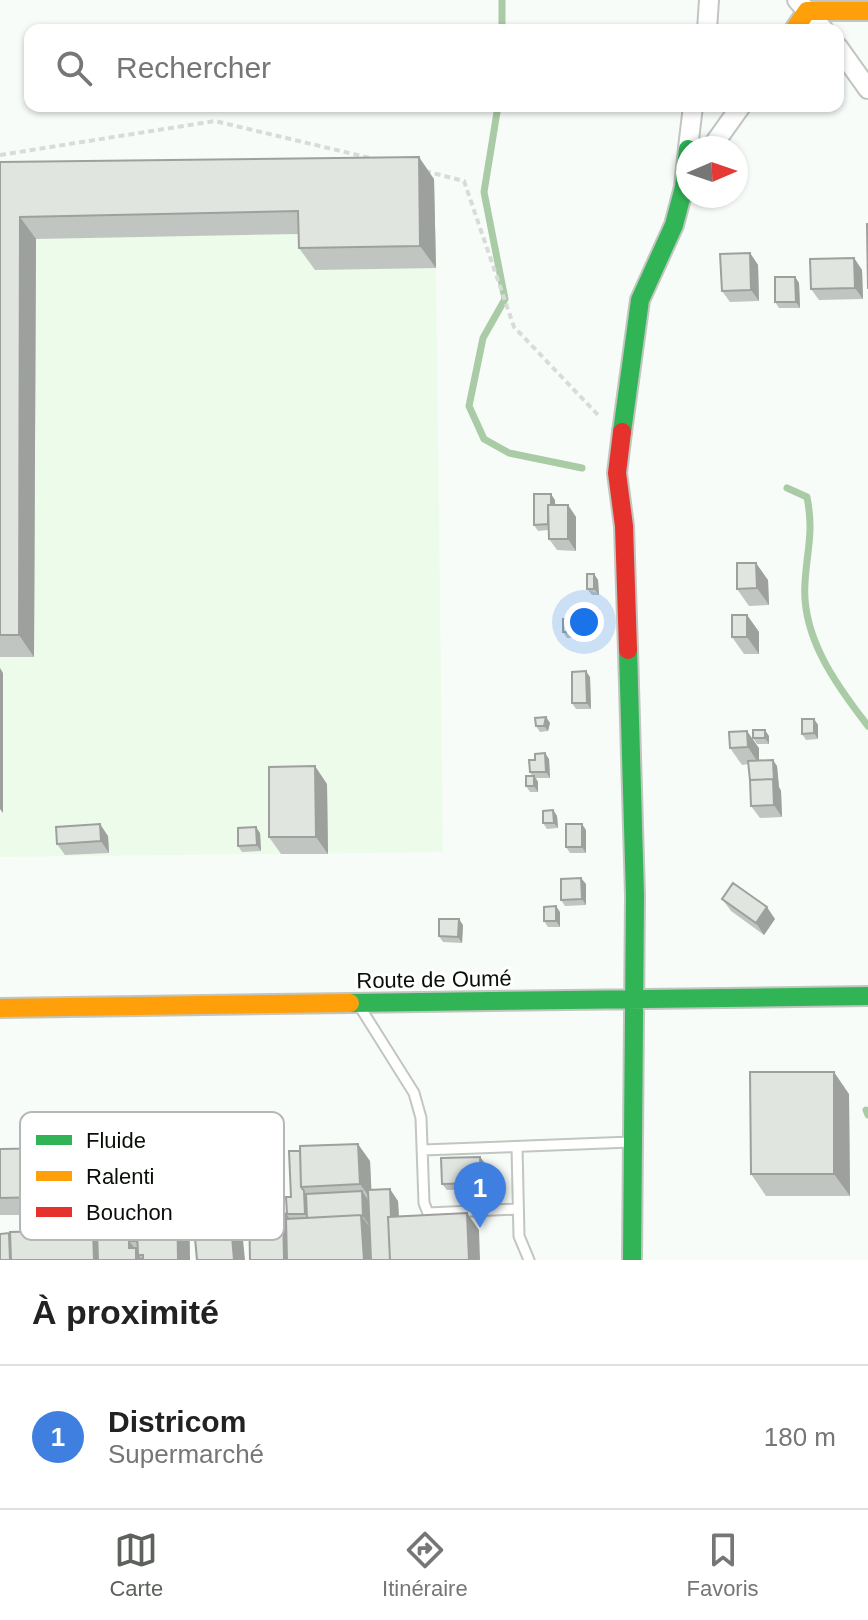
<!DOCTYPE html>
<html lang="fr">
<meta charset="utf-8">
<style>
body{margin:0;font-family:Helvetica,sans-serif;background:#f2f2f2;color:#222}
.compass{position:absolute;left:676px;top:136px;width:72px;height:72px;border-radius:50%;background:#fff;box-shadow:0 2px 6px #0004;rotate:88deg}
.you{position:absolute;left:584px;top:622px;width:28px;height:28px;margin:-20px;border:6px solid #fff;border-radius:50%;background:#1a73e8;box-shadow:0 0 0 12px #1a73e833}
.badge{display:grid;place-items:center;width:52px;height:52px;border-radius:50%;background:#5d625c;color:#fff;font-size:26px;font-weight:700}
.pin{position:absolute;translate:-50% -66px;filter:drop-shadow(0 2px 4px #0008)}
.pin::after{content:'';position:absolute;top:42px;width:28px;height:24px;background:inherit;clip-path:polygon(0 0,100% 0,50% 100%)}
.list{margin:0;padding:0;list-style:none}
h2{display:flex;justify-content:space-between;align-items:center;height:104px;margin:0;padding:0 32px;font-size:34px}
h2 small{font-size:26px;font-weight:400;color:#767676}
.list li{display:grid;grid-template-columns:52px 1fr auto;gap:24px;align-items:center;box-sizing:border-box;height:144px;padding:0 32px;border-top:2px solid #e0e0e0}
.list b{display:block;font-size:30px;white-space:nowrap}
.list p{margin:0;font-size:26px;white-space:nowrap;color:#767676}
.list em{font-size:26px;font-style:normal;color:#767676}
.icon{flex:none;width:44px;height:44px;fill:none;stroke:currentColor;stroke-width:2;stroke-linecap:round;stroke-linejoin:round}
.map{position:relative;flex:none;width:868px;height:1260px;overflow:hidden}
.search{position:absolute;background:#fff;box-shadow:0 2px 6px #0004;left:24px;right:24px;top:24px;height:88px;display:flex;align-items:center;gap:20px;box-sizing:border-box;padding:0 28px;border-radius:16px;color:#767676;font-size:30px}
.sheet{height:248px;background:#fff}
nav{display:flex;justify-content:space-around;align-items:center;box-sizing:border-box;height:112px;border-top:2px solid #e0e0e0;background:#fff;font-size:22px;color:#767676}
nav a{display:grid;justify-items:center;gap:4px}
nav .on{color:#5d625c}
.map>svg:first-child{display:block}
.built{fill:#ecfbea}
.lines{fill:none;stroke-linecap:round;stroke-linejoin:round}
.stream{stroke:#a9cba5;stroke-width:7}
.lane-casing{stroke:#c1c6c0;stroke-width:13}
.street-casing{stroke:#c1c6c0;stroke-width:22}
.fast-casing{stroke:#c1c6c0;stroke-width:22}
.slow-casing{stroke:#c1c6c0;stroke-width:22}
.jam-casing{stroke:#c1c6c0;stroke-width:22}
.path{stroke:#d9dbd9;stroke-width:4;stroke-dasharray:6 4;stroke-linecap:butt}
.lane{stroke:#fefffe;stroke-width:9}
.street{stroke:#fefffe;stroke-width:18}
.fast{stroke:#30b455;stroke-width:18}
.slow{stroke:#ff9f0a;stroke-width:18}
.jam{stroke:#e5322d;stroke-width:18}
.wall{fill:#c1c5c1}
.shaded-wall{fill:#9da09d}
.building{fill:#e0e5e0;stroke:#9da09d;stroke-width:2}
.labels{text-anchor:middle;stroke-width:6;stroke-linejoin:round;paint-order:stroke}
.street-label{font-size:22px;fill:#090f08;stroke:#fff}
.key{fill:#fff;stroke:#b5b7b5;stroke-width:2}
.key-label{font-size:22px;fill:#090f08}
</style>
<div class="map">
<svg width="868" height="1260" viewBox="0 0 868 1260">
<rect width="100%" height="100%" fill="#f8fcf8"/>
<path class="built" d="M313,181L436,268L443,852L0,857V184Z"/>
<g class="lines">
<path class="stream" d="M502,0V30
M498,106L484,192L505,299L483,338L469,406L484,439L509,453L582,468
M787,488L807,497C814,533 807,548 805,583C801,637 837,686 868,726
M866,1110L868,1115"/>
<defs>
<path id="lane" d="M360,1007L414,1093L421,1118L424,1203L428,1213L517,1209
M517,1147L519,1236L529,1260
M423,1150L631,1142"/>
<path id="street" d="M797,0L824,30
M707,30L709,0
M838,47L868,89
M688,148L693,106
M711,148L741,106"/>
<path id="fast" d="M622,432L640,300L674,225L684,187L688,149
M628,650L635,896L632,1260
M350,1003L868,996"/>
<path id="slow" d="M794,30L807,11H868
M0,1008L350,1003"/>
<path id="jam" d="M622,432L617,473L624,526L628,650"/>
</defs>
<use href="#lane" class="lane-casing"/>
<use href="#street" class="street-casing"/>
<use href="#fast" class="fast-casing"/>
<use href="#slow" class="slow-casing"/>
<use href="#jam" class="jam-casing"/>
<path class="path" d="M0,155L215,121L370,158
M425,171L464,181L514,327L600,417"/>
<use href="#lane" class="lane"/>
<use href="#street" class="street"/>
<use href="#fast" class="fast"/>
<use href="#slow" class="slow"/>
<use href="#jam" class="jam"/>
</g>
<path class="wall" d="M0,162L434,179L436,268L315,270L299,248V234L36,239L34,657H0Z
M750,253L758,265L759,301L730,302L722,291Z
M854,258L862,270L863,299L819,300L811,289Z
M795,277L799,283L800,308H779L775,302Z
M555,500V505H568L576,517V551L557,550L549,539L548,530L538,531L534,525Z
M594,574L598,580L599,595H592L587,589Z
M768,580L769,605L749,606L737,589Z
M747,615L759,632V654H744L732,637Z
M590,625V638H567L563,632Z
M590,677L591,709H576L572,703Z
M546,717L550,723L548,731L540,732L536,726Z
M814,719L818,725V739L806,740L802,734Z
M729,732L759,748V761L777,766L779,787L781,791L782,817L760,818L751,806L749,764L742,765L730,748Z
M769,736V744H757L753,738Z
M549,759L550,778H536L538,782V792H530L526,786L532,776L530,772Z
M327,784L328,854H281L269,837Z
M553,810L557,816L558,828L547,829L543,823Z
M586,830V853H570L566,847Z
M260,833L261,851L242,852L238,846Z
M108,836L109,853L65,855L57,844Z
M586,884V905L565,906L561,900Z
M722,899L775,919L764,935L731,911Z
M560,912V927H548L544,921Z
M463,925L462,943L443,942L439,936Z
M849,1094L850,1196H766L751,1174Z
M50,1131L54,1137L56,1148L188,1146L200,1163V1210H186L189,1213L190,1260H0L70,1231L69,1226L53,1227L44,1215H0V1149H34Z
M87,1132L91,1138L92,1146L70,1148L66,1142Z
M289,1151L370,1161L371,1190L398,1201L399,1216L479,1230L250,1260L283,1209L290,1219L287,1214L291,1197Z
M484,1162L485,1189L447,1190L442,1184Z"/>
<path class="shaded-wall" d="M419,157L434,179L436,268L420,246Z
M20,217L36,239L34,657L19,635Z
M750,253L758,265L759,301L751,290Z
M854,258L862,270L863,299L855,288Z
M795,277L799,283L800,308L796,302Z
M551,494L555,500L556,530L552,524Z
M568,505L576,517V551L568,539Z
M756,563L768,580L769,605L757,588Z
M594,574L598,580L599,595L594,589Z
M747,615L759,632V654L747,637Z
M586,619L590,625V638L586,632Z
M0,668L3,673V813L0,809Z
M586,671L590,677L591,709L587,703Z
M546,717L550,723L548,731L544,726Z
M814,719L818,725V739L814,733Z
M765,730L769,736V744L765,738Z
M747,731L759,748V764L748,747Z
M545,753L549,759L550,778L546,772Z
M773,760L777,766L779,787L781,791L782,817L774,805Z
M315,766L327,784L328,854L316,837Z
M534,776L538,782V792L534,786Z
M553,810L557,816L558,828L554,823Z
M100,824L108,836L109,853L101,841Z
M582,824L586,830V853L582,847Z
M256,827L260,833L261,851L257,845Z
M581,878L586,884V905L582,899Z
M556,906L560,912V927L556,921Z
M767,907L775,919L764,935L756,923Z
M459,919L463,925L462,943L458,937Z
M834,1072L849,1094L850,1196L834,1174Z
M50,1131L54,1137L57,1159L53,1154Z
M87,1132L91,1138L92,1146L88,1140Z
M358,1144L370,1161L372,1201L360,1184Z
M188,1146L200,1163V1210L188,1193Z
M480,1157L484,1162L485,1189L481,1183Z
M390,1189L398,1201L401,1260H393Z
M362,1191L370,1203L371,1228L363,1216Z
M62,1196L74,1213V1226L62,1209Z
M177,1196L189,1213L190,1260H178Z
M135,1203L147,1220L138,1221L147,1234V1238L135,1221Z
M283,1209L295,1226L296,1260H284Z
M230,1212L242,1230L245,1260H234Z
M467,1213L479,1230L480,1260H469Z
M361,1215L373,1232L375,1260H364Z
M128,1221L146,1246V1258L135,1241L129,1229Z
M93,1230L105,1247V1260H94Z
M129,1241L140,1255H139L142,1260H136L129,1248Z"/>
<path class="building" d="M419,157L420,246L299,248L298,211L20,217L19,635H0V162Z
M867,224H868V289Z
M750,253L751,290L722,291L720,254Z
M854,258L855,288L811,289L810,259Z
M775,277H795L796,302H775Z
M534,494H551V505H548V524L534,525Z
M548,505H568V539H549Z
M737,563H756L757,588L737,589Z
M587,574H594V589H587Z
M732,615H747V637H732Z
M563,619H586V632H563Z
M586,671L587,703H572V672Z
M546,717L544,726H536L535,718Z
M802,719H814V733L802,734Z
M753,730H765V738H753Z
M747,731L748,747L730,748L729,732Z
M545,753L546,772H530L529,760H535V754Z
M773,760L774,782L773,779L750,780L748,761Z
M315,766L316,837H269V767Z
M526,776H534V786H526Z
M773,779L774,805L751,806L750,780Z
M553,810L554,823H543V811Z
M100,824L101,841L57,844L56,827Z
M566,824H582V847H566Z
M256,827L257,845L238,846V828Z
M581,878L582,899L561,900V879Z
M733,883L767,907L756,923L722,899Z
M556,906V921H544V907Z
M439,919H459L458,937L439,936Z
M750,1072H834V1174H751Z
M358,1144L360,1184L301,1187L300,1146Z
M188,1146V1193L62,1196V1209L41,1210L40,1197L0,1198V1149Z
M289,1151H300L301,1187L304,1191L305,1214H287L286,1197H291Z
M480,1157L481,1183L442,1184L441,1158Z
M390,1189L391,1217H388L390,1260H371L368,1190Z
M362,1191L363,1216H361V1215L307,1218L306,1194Z
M177,1196L178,1260H140V1259H143V1255H138L137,1229H144V1221H138L137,1207H149V1197Z
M135,1203V1221H128L129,1229H134L135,1241H129V1248H136V1260H98L96,1204Z
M283,1209L284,1260H250L249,1210Z
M230,1212L234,1260H197L193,1216Z
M467,1213L469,1260H390L388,1217Z
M361,1215L364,1260H287L286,1219Z
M93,1230L94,1260H11L10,1232Z
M9,1233L10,1260H0V1234Z"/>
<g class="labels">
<g class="street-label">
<text transform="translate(434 979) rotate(-1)" y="8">Route de Oumé</text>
</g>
</g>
<rect x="20" y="1112" width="264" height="128" rx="12" class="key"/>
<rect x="36" y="1135" width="36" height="10" fill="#30b455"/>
<rect x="36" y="1171" width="36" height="10" fill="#ff9f0a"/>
<rect x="36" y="1207" width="36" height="10" fill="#e5322d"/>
<g class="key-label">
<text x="86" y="1148">Fluide</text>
<text x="86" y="1184">Ralenti</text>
<text x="86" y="1220">Bouchon</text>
</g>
</svg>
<svg class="compass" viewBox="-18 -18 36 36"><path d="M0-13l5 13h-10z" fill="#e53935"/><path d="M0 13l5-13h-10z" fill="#767676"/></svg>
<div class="you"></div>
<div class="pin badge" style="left:480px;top:1228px;background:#3f7fe0">1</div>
<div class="search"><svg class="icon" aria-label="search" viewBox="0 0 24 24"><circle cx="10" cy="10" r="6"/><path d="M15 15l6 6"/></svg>Rechercher</div>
</div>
<section class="sheet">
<h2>À proximité<small></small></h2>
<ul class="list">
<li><span class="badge" style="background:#3f7fe0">1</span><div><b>Districom</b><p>Supermarché</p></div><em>180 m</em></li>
</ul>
</section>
<nav>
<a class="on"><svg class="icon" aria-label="map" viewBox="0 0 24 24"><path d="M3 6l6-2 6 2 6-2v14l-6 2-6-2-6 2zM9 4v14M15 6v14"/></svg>Carte</a>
<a><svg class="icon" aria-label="directions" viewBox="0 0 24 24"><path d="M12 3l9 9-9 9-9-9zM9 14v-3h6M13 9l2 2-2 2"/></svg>Itinéraire</a>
<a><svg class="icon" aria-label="saved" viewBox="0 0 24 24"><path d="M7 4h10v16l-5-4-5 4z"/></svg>Favoris</a>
</nav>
